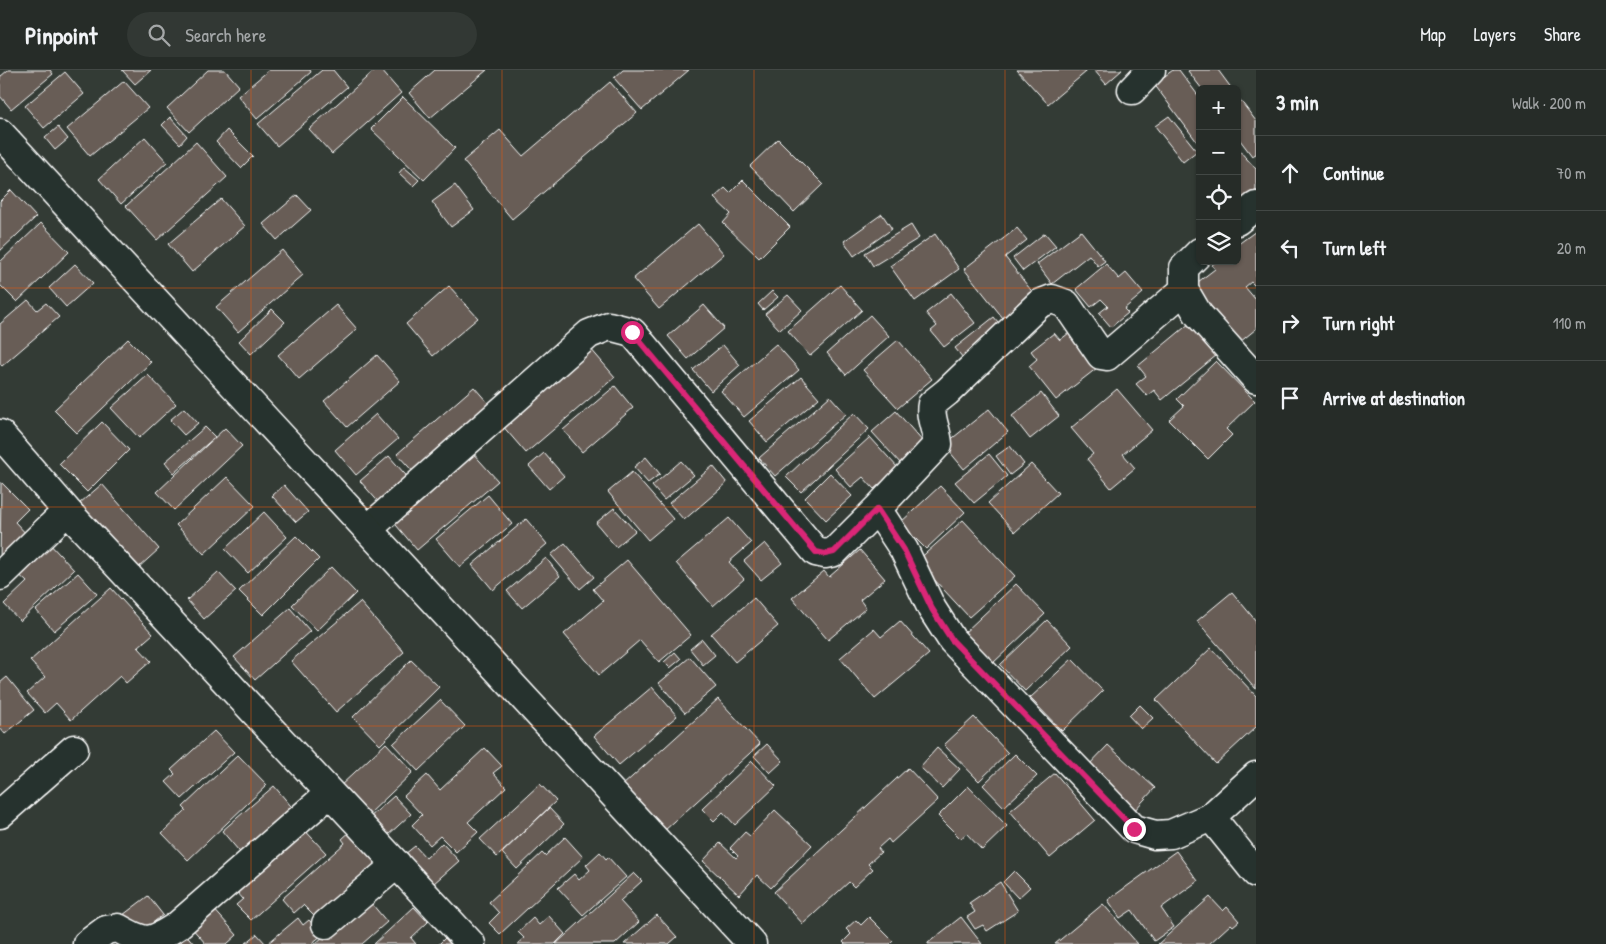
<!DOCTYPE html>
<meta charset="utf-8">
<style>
body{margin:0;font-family:"Patrick Hand",sans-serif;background:#323834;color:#f1f3f6}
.controls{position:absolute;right:15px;top:15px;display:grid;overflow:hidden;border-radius:8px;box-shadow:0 1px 4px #0004}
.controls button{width:45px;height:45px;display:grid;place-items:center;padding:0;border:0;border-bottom:1px solid #424845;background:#262c28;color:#f1f3f6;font:25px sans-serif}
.stop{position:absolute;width:15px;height:15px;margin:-11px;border:4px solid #db2777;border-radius:50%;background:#fff}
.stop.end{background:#db2777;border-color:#fff;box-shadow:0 1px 5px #0008}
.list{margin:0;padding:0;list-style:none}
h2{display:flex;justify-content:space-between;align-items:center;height:65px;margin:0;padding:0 20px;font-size:21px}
h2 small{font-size:16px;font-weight:400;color:#a4a7a8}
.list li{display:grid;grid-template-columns:32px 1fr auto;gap:15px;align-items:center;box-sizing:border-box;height:75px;padding:0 20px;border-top:1px solid #424845}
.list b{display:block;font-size:19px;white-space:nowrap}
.list em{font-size:16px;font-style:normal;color:#a4a7a8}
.icon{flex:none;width:28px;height:28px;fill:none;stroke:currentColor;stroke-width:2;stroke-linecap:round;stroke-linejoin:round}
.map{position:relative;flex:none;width:1256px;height:874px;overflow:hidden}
header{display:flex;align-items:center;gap:30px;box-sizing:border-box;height:70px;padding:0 25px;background:#262c28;border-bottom:1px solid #424845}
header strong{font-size:24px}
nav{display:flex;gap:28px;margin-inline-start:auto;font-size:18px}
.search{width:350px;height:45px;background:#323834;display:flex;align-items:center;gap:12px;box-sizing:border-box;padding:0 18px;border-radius:28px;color:#a4a7a8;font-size:19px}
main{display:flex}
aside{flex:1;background:#262c28}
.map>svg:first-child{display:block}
.building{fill:#685d56;stroke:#fff}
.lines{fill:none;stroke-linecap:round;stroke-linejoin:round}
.street-casing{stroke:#fff;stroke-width:31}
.secondary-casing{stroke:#fff;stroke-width:31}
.street{stroke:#26332d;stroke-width:28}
.secondary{stroke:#26332d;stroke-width:28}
.route{stroke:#db2777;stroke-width:6}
.grid{fill:none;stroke:#e8590c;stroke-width:1;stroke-opacity:0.55}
</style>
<header>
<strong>Pinpoint</strong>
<div class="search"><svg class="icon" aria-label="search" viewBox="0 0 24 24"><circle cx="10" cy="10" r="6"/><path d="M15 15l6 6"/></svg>Search here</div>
<nav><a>Map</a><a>Layers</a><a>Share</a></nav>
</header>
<main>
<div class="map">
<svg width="1256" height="874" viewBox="0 0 1256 874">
<rect width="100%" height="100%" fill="#333b35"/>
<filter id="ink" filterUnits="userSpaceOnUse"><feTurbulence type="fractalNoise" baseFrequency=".02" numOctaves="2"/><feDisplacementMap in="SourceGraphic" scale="10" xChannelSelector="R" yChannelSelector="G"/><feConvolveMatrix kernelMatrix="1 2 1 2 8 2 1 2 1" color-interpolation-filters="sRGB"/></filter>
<g filter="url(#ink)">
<path class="building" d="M8,0H50L53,4L11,39L0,26V7Z
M122,0H151L135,14Z
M208,0H225L239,16L189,62L167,38Z
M269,0H310L311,2L257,49L238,26Z
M322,0H333L347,17L277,76L258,54Z
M375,0H381L401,23L332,84L309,59Z
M435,0H487L430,48L409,23Z
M623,0H689L642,40L614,8Z
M1017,0H1085L1086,2L1048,34Z
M1094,0H1122L1106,14Z
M1173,0H1179L1200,28V76L1154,14Z
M1190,0H1218L1232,19H1202L1188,1Z
M65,2L84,24L44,58L25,36Z
M124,11L148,38L90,86L67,59Z
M610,12L637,43L512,149L463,91L500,60L523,86Z
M1237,26L1256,51V84L1252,86L1237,66Z
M403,27L455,78L424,110L371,59Z
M1169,46L1197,81L1183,92L1155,56Z
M170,47L187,66L180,74L162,55Z
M58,57L68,69L55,80L45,68Z
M227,60L253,86L241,98L216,72Z
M145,67L167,92L121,134L99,109Z
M778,69L823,114L794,142L750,96Z
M196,72L227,107L157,170L126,136Z
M1237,78L1256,99V121L1242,133L1237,128Z
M404,97L419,110L413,116L399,103Z
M743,110L790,157L759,188L723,153L731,144L714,128L725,118L730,123Z
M455,115L474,140L451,157L432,132Z
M11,120L36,147L0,181V131Z
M297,125L311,140L277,170L263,154Z
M221,129L245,156L192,202L168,174Z
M882,144L892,159L854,186L844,171Z
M41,153L69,182L17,232L0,215V192Z
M698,154L724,184L659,239L633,209Z
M911,155L919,168L873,196L865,183Z
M1017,158L1027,170L1005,187L1034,224L1003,248L964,199Z
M1081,161L1105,191L1098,196L1089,185L1052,214L1037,194Z
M1256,161V217L1251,212L1245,217L1256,230V259L1240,272L1194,215L1215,199L1212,195L1217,191H1237V175Z
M1045,163L1056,176L1023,201L1013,188Z
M935,164L959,199L915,231L890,196Z
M282,180L303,205L238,262L216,237Z
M75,194L93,213L66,237L49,218Z
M1106,194L1119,209L1126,203L1143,223L1124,239L1128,243L1111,257L1099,243L1108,236L1101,229L1091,237L1076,219Z
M840,215L862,240L810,286L788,261Z
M449,216L478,248L433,286L406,254Z
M772,221L778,227L763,240L758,234Z
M951,223L975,253L944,277L931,261L937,256L926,243Z
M788,225L802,240L780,260L765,244Z
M28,230L37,240L46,233L59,247L2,296L0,294V254Z
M336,235L357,259L299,309L278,285Z
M704,235L724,258L688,289L668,266Z
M272,239L285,252L251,284L239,271Z
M870,245L889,266L846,305L827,283Z
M994,247L1006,262L967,293L955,278Z
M1190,253L1217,285L1162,330L1154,320L1147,326L1136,314L1146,306L1138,296Z
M1054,263L1060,270L1069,263L1097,298L1056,330L1029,296L1037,289L1031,281Z
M128,269L151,292L77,363L54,340Z
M898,270L932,309L898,338L863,300Z
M776,274L799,300L744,347L721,321Z
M723,275L740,295L711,321L693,300Z
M590,278L615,307L526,383L501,354Z
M377,285L400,311L347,357L324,331Z
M1216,291L1255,331L1226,359L1232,365L1208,389L1169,350L1184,336L1177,329Z
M148,305L176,334L139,368L111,338Z
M801,307L819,328L767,372L749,351Z
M615,316L633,338L582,382L563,360Z
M474,317L495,341L418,407L397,384Z
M1117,319L1152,360L1123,384L1135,398L1111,418L1087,389L1093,384L1071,358Z
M1041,323L1059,346L1030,369L1012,346Z
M830,326L846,344L775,406L759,388Z
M184,338L198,353L184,365L170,350Z
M989,339L1008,362L964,399L944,375Z
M896,341L924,373L901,394L872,362Z
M854,343L869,359L801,422L786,407Z
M376,344L398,369L356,405L335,380Z
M102,352L129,380L87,422L59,394Z
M205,357L215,367L174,403L165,392Z
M225,358L242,376L174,440L157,422Z
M870,367L898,398L874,419L863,407L851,417L835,399Z
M1010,376L1024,394L1010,405L996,386Z
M471,381L498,411L417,480L391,449Z
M544,383L564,406L549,419L529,396Z
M989,384L1007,406L974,433L955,412Z
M389,386L411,411L382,436L360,411Z
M646,387L660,404L648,413L634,397Z
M681,391L694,405L664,430L652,416Z
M1031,394L1058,423L1015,462L988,433Z
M713,396L727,413L684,450L669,433Z
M632,402L673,449L648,470L608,422Z
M830,403L852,426L826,450L805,428Z
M227,407L255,436L204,484L176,455Z
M1,412L28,439L15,452L29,467L0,496Z
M102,414L159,479L138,498L80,433Z
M284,415L308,442L296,452L272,426Z
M940,416L965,442L926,479L900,453Z
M488,425L512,454L460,497L436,469Z
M614,438L635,461L616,477L596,453Z
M264,442L287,467L248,503L225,479Z
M729,448L751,473L729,492L744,509L713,536L676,493Z
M526,449L547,474L493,520L472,495Z
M963,450L1015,506L969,547L917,491Z
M296,466L319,489L263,545L239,521Z
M47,471L74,500L20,551L4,534L27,512L15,501Z
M565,473L594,507L580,519L551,485Z
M765,473L782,493L761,510L744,491Z
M860,480L885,509L860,530L866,538L828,570L792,528L824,501L829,507Z
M546,488L560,506L522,538L507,521Z
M627,490L691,565L659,592L640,570L599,605L564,564L603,531L593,519Z
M331,497L356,523L317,561L292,535Z
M218,502L236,521L204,549L187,530Z
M78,503L97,524L54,561L36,540Z
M1016,514L1045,544L992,594L963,564Z
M111,518L153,564L138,577L151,591L126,613L120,606L71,650L56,633L45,643L27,623L45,607L30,591Z
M1232,522L1256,551V619L1197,551Z
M754,528L778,556L735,592L711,564Z
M360,532L404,582L336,642L291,591Z
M290,538L310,561L255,610L234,587Z
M1047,550L1072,576L1025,621L1000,595Z
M900,551L929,584L875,629L840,588L874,559L881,567Z
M702,569L715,585L703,595L690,579Z
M1211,578L1256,626V657L1216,694L1156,630Z
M675,582L681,589L670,598L664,592Z
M690,587L716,617L685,643L659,613Z
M1072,589L1103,621L1062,661L1030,628Z
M411,590L439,617L380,675L353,647Z
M7,607L34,640L5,664L0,658V613Z
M652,617L677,646L619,695L594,666Z
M718,629L760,674L664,761L622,716Z
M440,630L465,656L418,701L393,674Z
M1140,635L1153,648L1141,659L1129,646Z
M974,647L1008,683L979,711L944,675Z
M214,661L234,682L182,729L166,712L175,704L171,700Z
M386,673L413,702L367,746L339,717Z
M767,674L783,691L770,703L754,686Z
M1108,675L1155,718L1133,742L1085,699Z
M485,678L502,696L493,703L506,717L468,752L478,762L456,782L440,766L430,775L412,755L422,745L404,726L427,705L440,720Z
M937,678L960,699L942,718L920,697Z
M1015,684L1037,706L1004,737L983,715Z
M238,685L267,715L188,790L162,763L186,740L183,737Z
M752,691L776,716L735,755L723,742L714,751L702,739Z
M908,698L938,730L891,773L888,769L878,778L881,782L868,794L873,799L854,817L849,812L803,854L774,822Z
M1055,703L1095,750L1050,788L1010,741Z
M540,714L556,731L497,787L480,769Z
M274,716L296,742L244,787L222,761Z
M968,716L1007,756L982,780L966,763L961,769L938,746Z
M394,726L411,744L387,766L369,748Z
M549,738L564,754L517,799L502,783Z
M775,740L812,775L771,818L757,805L739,825L703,791L720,773L736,788L738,786L730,778L745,762L750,766Z
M300,755L326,783L251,850L236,835L243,829L232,816Z
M353,759L383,792L318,850L303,835L294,843L282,829L345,773L342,769Z
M565,767L583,787L500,864L489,853L499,843L489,832L542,783L545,786Z
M442,773L459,791L433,814L405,784L415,776L426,788Z
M1176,781L1198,811L1161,838L1174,857L1154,871L1132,840L1120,848L1108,830Z
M600,782L606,789L608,787L626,807L583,845L558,818L574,804L579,810L590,800L586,795Z
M1014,801L1030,817L1018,828L1003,812Z
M634,803L642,811L620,831L639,852L615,874H556Z
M1000,812L1018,841L987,861L983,855L975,859L967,847L975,842L969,833Z
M148,826L163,845L138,864L123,845Z
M1210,827L1223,841L1227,837L1239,851L1233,856L1231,854L1209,874H1158Z
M367,828L387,852L362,874H315Z
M1103,834L1138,874H1055Z
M212,837L237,865L227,874H206L190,856Z
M414,837L428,852L411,868L416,874H374Z
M657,845L677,867L669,874H624Z
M549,846L565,864L555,874H517L524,868L518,862L533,848L539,855Z
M869,847L893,871L890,874H845L843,872L851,864L846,859L856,850L861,855Z
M961,847L982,874H928V873Z
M298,848L303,855L309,850L322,865L311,874H267Z
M185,863L194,874H172Z
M257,864L266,874H245Z
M448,865L457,874H439Z"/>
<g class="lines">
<defs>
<path id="street" d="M1132,20L1151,0
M1237,151L1256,136
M1200,182L1184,198V220L1198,244L1256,309
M0,364L67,441L471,874
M877,439L938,374C937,360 929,348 932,334L947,322L1039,234L1052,229L1066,234L1101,285L1107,286L1184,220
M368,459L589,264L609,256L632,262L816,482L825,484L834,482L877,439L904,480L932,539L952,570L1134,759L1155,765L1171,764L1211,747L1256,803
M0,506L67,441
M0,744L74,679
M1211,747L1256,706
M326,854L397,794
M87,874L106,860L118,858C146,874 149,874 177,856L330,723"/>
<path id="secondary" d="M0,63L752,874"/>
</defs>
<use href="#street" class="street-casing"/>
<use href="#secondary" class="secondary-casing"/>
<use href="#street" class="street"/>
<use href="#secondary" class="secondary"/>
</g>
</g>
<g class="lines" filter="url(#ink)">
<path class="route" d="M632,262L816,482L825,484L834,482L877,439L904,480L932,539L952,570L1134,759"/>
</g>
<path class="grid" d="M251,0V874M502,0V874M754,0V874M1005,0V874M0,218H1256M0,437H1256M0,656H1256"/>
</svg>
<div class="controls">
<button>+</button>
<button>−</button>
<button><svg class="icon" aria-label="locate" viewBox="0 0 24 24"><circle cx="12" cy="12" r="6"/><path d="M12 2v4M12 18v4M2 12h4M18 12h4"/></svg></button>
<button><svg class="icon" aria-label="layers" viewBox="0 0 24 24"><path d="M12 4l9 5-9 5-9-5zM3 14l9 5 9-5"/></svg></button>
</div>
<div class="stop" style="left:632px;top:262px"></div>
<div class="stop end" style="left:1134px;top:759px"></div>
</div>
<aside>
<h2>3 min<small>Walk · 200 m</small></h2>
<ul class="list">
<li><svg class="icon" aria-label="ahead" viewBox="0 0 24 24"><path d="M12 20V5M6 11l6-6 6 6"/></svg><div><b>Continue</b></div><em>70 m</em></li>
<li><svg class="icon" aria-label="left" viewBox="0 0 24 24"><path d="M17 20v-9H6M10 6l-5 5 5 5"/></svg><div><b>Turn left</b></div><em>20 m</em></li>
<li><svg class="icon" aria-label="right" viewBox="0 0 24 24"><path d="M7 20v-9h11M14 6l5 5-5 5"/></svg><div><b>Turn right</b></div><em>110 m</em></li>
<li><svg class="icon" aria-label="arrive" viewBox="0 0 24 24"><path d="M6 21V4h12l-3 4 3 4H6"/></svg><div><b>Arrive at destination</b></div></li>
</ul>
</aside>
</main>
